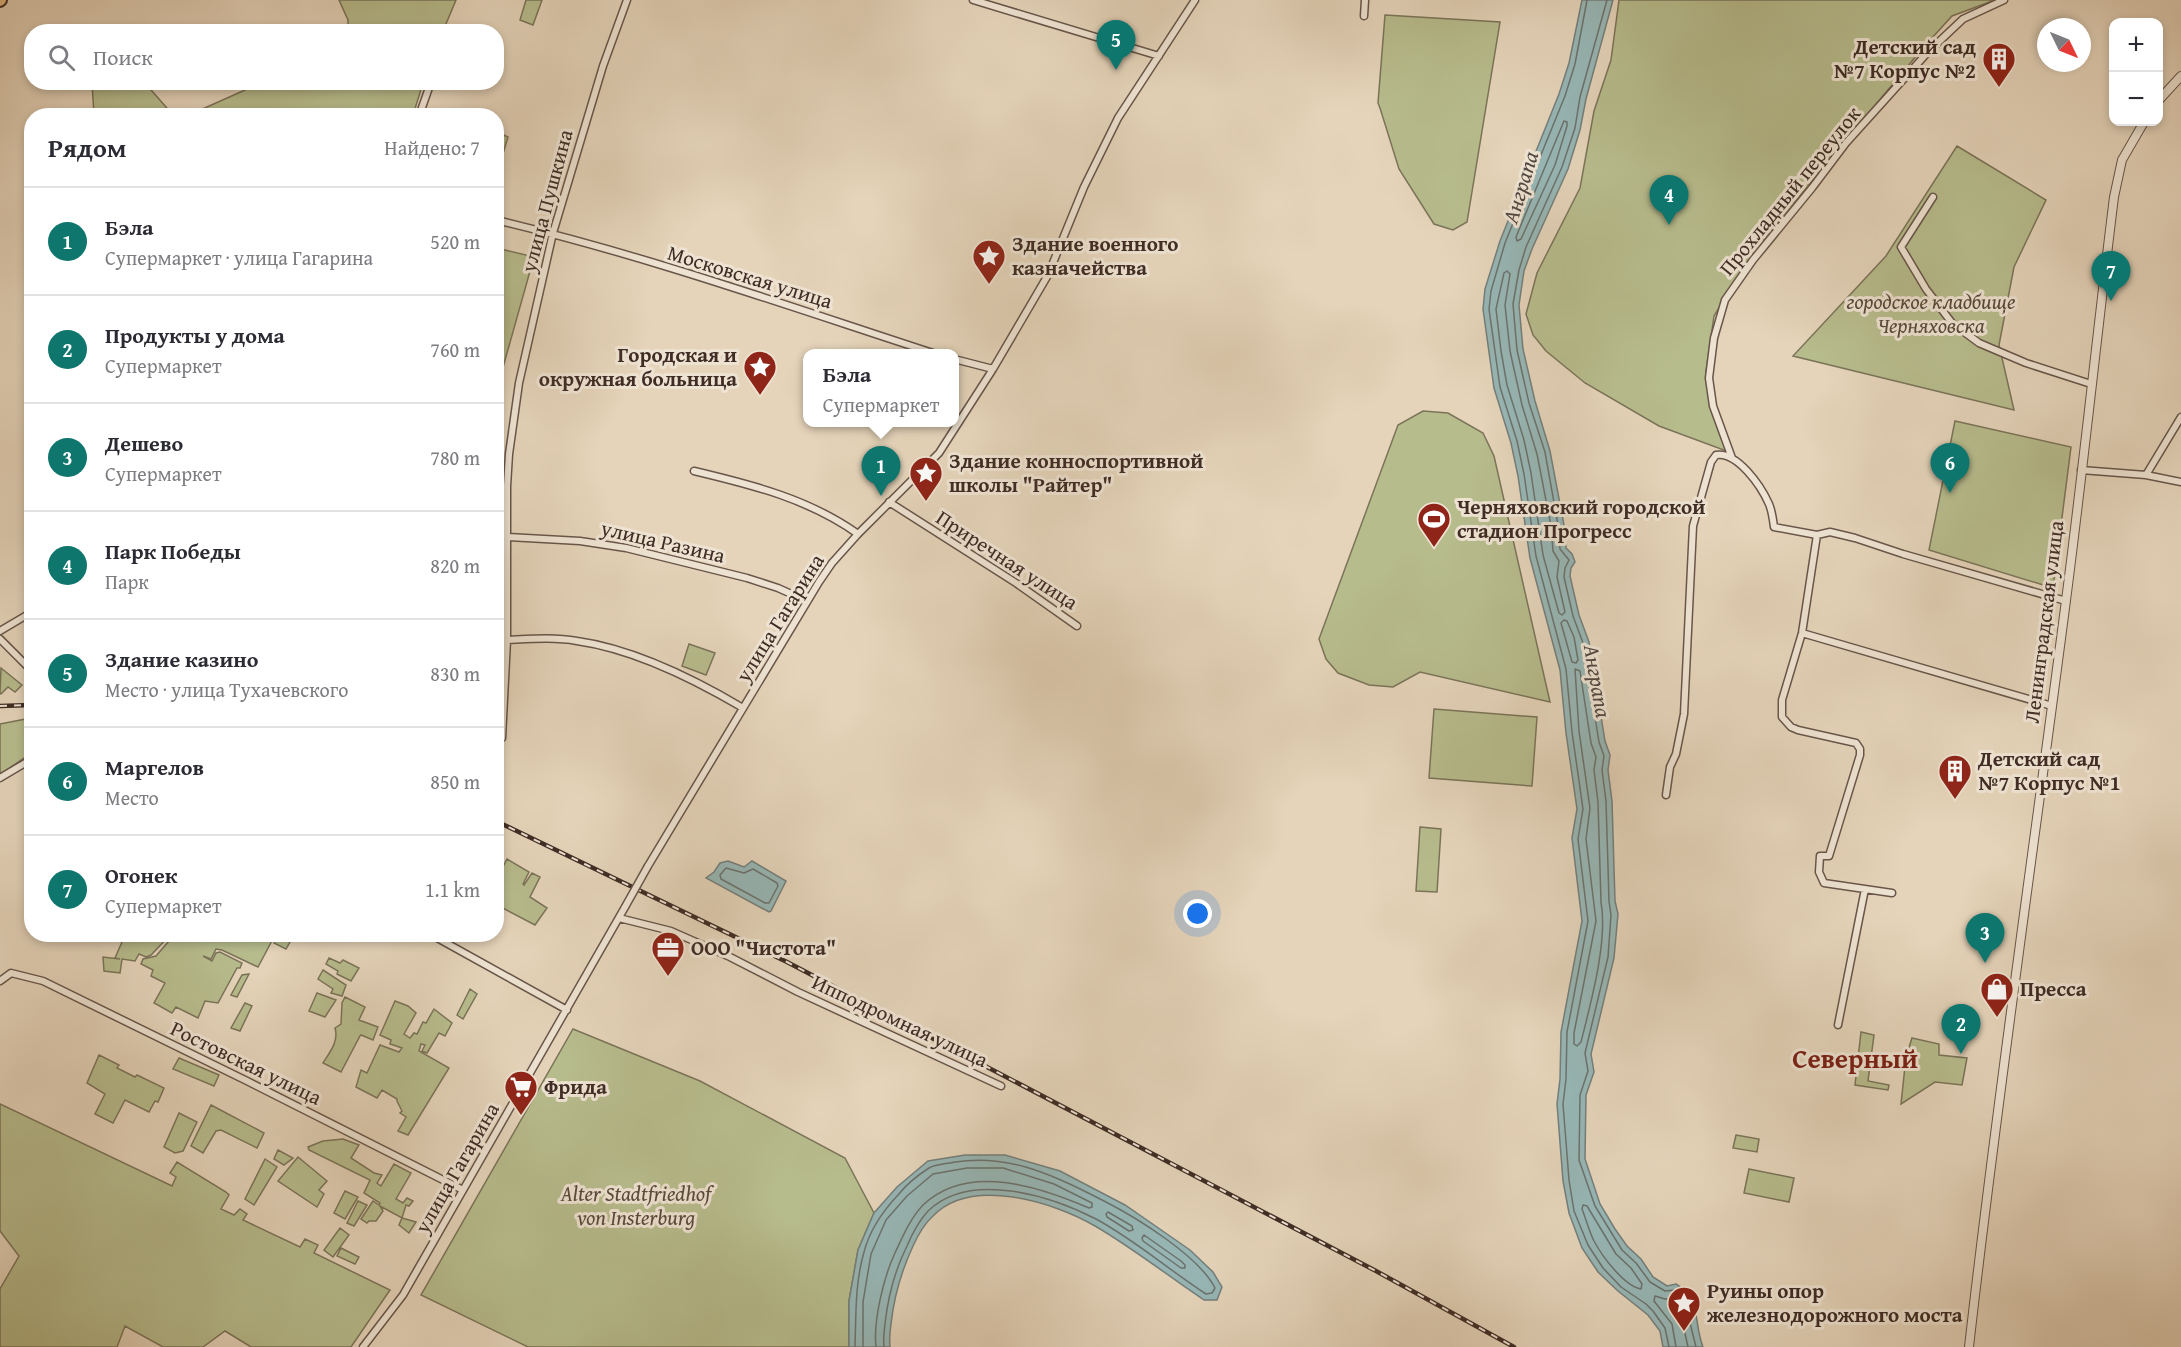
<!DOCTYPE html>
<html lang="ru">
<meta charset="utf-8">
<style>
body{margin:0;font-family:"Gentium Book Plus",serif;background:#f2f2f3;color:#2b2b33}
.controls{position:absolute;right:18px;top:18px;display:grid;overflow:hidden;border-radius:12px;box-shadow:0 3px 9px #0003}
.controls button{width:54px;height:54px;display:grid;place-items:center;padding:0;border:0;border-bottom:2px solid #e1e1e2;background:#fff;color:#2b2b33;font:30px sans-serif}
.compass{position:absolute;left:2037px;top:18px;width:54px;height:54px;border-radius:50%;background:#fff;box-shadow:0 3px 9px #0003;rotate:133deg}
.you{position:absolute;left:1198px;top:914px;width:21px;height:21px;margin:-15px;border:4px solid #fff;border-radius:50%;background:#1a73e8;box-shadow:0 0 0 9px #1a73e833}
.badge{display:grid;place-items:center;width:39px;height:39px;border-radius:50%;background:#0f766e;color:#fff;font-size:20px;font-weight:700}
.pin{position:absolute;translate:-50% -50px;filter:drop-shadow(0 2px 3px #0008)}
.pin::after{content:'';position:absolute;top:32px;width:21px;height:18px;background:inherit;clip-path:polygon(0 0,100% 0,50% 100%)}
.popup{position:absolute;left:803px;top:349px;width:156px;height:78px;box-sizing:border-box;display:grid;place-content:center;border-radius:12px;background:#fff;filter:drop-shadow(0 2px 4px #0005);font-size:20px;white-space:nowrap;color:#7c7c81}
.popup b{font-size:22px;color:#2b2b33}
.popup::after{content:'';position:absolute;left:50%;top:100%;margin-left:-12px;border:12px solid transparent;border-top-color:#fff}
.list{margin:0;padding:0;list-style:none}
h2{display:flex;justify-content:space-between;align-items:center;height:78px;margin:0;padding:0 24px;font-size:26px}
h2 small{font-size:20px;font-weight:400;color:#7c7c81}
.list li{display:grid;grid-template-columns:39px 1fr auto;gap:18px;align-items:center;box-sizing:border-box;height:108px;padding:0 24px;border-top:2px solid #e1e1e2}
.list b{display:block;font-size:22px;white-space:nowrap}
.list p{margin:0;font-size:20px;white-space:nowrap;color:#7c7c81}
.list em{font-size:20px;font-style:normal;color:#7c7c81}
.icon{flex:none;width:33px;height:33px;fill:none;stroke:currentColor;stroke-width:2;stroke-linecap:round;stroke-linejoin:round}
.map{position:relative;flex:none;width:2181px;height:1347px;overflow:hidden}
.search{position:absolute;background:#fff;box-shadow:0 3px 9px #0003;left:24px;top:24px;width:480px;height:66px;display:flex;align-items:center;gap:15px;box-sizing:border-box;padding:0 21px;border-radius:24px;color:#7c7c81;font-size:22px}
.panel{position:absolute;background:#fff;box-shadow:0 3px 9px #0003;left:24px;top:108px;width:480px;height:834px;border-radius:24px}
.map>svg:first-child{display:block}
.green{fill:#b7bc8d;stroke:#7b7459;stroke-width:1.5}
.water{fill:#97b7b6;stroke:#747f7c;stroke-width:1.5}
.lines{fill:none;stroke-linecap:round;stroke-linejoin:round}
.shore{stroke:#6b726e;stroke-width:1.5}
.minor-casing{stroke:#68564a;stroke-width:9}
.tertiary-casing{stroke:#68564a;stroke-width:10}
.trunk-casing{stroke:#3f2c25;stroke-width:14}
.minor{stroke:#eee3d2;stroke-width:6}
.tertiary{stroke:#eee3d2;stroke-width:8}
.trunk{stroke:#e2ba7d;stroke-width:10}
.rail-casing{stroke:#3f2c25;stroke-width:4.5}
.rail{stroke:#eee3d2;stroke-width:2;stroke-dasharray:7;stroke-linecap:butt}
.minor-bridge-casing{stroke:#68564a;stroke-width:9;stroke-linecap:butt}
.minor-bridge{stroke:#eee3d2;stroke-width:6}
.labels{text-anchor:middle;stroke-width:6;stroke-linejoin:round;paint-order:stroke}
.poi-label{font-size:21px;font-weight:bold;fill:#3f2c25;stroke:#eee3d2;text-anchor:start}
.street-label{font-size:21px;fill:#3f2c25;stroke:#eee3d2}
.park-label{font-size:21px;font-style:italic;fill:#57493a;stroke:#eee3d2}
.water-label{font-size:22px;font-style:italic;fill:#514842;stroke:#eee3d2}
.district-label{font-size:27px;font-weight:bold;fill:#7a1f14;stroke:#eee3d2}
</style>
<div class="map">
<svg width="2181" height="1347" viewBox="0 0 2181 1347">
<rect width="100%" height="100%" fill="#e5d4ba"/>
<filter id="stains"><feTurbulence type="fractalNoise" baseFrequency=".00333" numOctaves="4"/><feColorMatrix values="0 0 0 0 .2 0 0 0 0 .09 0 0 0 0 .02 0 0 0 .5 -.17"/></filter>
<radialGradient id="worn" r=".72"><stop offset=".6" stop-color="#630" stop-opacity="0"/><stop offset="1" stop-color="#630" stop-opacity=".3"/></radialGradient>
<path class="green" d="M339,0H456L443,31L348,32V20Z
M526,0H542L533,25L520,20Z
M1619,0H1995L1952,16L1922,49L1772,229L1745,265L1714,316L1706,372L1712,409L1729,452L1659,426L1585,383L1546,351L1533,335L1526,314L1537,273L1580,188L1594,111L1611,60Z
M1385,15L1500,22L1467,222L1453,230L1434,224L1399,169L1380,108L1378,103Z
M263,82H423V83L413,115H189Z
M92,83H145L173,115H94Z
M497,132L508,137L502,157L497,155Z
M1957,146L2046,200L2014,267L1999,345L2014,410L1793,356L1886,256Z
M497,248L534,257L498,385L497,404Z
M1423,411L1448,413L1483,433L1494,456L1550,702L1420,672L1393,687L1369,685L1338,673L1326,659L1319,639L1398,425Z
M1955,421L2071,447L2053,588L1929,550Z
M689,644L715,653L706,675L682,666Z
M1,668L22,685L15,692L8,687L1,694L0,693Z
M1434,709L1537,717L1532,786L1429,778Z
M31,718V753L0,775V724Z
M1420,827L1441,829L1437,892L1416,891Z
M507,859L529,872L523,884L524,885L532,873L540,877L530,897L547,908L535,925L497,905V878Z
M175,934L275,935L258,967L222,950L216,949L211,959L203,956L212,961L216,953L220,952L242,963L240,968H237L218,1003L205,1001L198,1018L176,1007L172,1013L154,1003L165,983L151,976L153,970L141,964L143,959L156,956Z
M125,935V934L170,935L151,955L146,957L139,954L135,961L122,959L120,973L104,971L103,957L120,959L115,958Z
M278,935H294L286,949L274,943Z
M329,958L340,963L343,960L359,968L351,981L337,974L338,971L326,964Z
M323,970L346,985L342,996L331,993L333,989L318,979Z
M249,974L237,997L231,995L242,975Z
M470,989L477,994L463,1019L457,1015Z
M317,993L336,1000L325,1017L309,1011Z
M345,997L365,1007L359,1020L378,1027L373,1040L361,1035L360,1036L341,1072L323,1063C330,1052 339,1041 335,1028L341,1024L342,1003Z
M395,1001L408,1006L416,1013L404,1034L410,1038L414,1033L417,1034L423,1022L426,1023L434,1009L452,1023L445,1036L439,1033L427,1053L422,1051L425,1045L421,1044L419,1051L449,1068L408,1135L398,1131L406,1117L400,1113L402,1111L397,1101V1099L382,1090L377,1098L356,1087L361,1070L367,1073L380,1045L399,1052L402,1048L390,1044L391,1040L380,1035Z
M245,1003L252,1006L240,1031L231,1028Z
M573,1029L700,1081L845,1158L874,1213L858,1250L849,1301V1347H528L421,1295Z
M1861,1032L1874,1035L1868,1081L1889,1085L1888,1090L1855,1085Z
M1912,1038L1939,1044V1055L1967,1058L1962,1085L1935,1082L1901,1104L1906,1057Z
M99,1055L119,1065L117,1068L135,1077L137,1075L164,1088L158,1102L155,1101L149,1112L125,1100L113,1123L95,1114L105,1094L87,1083Z
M179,1058L219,1075L214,1086L173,1069Z
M0,1104L172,1186L176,1177L170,1173L177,1162L226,1192L229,1195L221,1209L234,1215L240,1209L247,1214L243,1220L300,1247L305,1239L318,1245L314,1253L390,1290L351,1347H251L225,1331L203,1347H163L125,1326L117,1347H0V1289L19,1256L0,1231Z
M211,1105L264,1133L257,1148L221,1130L216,1131L203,1153L191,1146Z
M179,1113L197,1122L183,1151L175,1153L164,1147Z
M1736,1135L1759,1139L1757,1152L1733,1148Z
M343,1139L359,1145L351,1158L374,1173L382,1175L377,1183L381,1186L394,1164L411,1173L396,1199L403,1203L407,1198L413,1201L409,1206L406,1205L402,1218L380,1206L383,1211L376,1221H369L367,1223L361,1219L373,1201L379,1205L380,1203L364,1193L370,1180L309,1150L308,1147L323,1141Z
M278,1150L293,1158L284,1165L274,1159Z
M298,1157L327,1181L319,1190L324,1194L317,1207L278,1181Z
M265,1159L277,1167L254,1205L245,1199Z
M1749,1169L1794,1178L1789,1202L1744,1193Z
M345,1191L358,1197L345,1219L334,1213Z
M358,1201L367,1205L354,1226L347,1223Z
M402,1218L416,1222L409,1233L399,1225Z
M340,1228L349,1235L333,1257L324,1250Z
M341,1248L359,1257L355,1264L337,1256Z"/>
<path class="water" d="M1582,0H1613L1586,99L1580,130L1568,169L1532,249L1524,271L1519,305L1523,349L1535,401L1550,451L1564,525L1566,548L1572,554L1575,562L1571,568L1570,576L1579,615L1589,642L1605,741L1610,755L1608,770L1612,801L1615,901L1618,914L1614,958L1591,1054L1594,1072L1586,1095L1585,1159L1600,1204L1615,1229L1627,1246L1641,1259L1653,1277L1667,1286L1676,1284C1702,1300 1693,1321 1703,1347H1663L1660,1331L1648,1315L1618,1291L1598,1272L1582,1248L1569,1213L1563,1181L1557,1104L1560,1079L1561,1032L1582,921L1572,838L1577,809L1566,733L1560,670L1530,558L1518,476L1511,443L1494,388L1483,309L1485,289L1500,241L1559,94L1569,63Z
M728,861L744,867L752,861L786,881L771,911L769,912L706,878L714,872L720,863Z
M965,1155H1005L1060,1171L1125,1205L1190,1250L1213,1272L1222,1287L1217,1300H1204C1168,1276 1133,1248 1095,1226C1054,1202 971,1176 933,1216C924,1224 918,1235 913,1246C901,1272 894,1296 891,1324C890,1332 889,1340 890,1347H849V1301L858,1250L874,1213L897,1187L928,1161Z"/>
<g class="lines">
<path class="shore" d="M1587,0L1575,64L1565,96L1505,243L1491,291L1489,309L1500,387L1517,441L1524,474L1536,556L1566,669L1572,732L1583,809L1578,839L1588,921L1567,1032L1566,1079L1563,1104L1569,1180L1574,1211L1588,1245L1603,1268L1621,1287L1646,1304L1653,1311L1665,1328L1669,1347
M1607,0L1580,97L1575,128L1562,167L1526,247L1519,270L1513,304L1517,350L1529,403L1545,452L1558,525L1560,549L1569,560L1565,568L1564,577L1573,616L1583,643L1599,742L1604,756L1602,770L1606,801L1609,901L1611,915L1608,957L1585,1053L1588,1071L1580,1095L1579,1160L1595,1206L1622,1250L1636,1263L1650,1282L1665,1291L1675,1290L1689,1305V1319L1696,1347
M1564,121L1567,122V126L1555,165L1521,239L1517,241L1516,237Z
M1507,271L1510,274L1505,305L1510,351L1522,405L1537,454L1551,526L1553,551L1559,561L1557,577L1565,612L1562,615L1559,613L1543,555L1531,473L1524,440L1507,385L1501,351L1496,309L1504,273Z
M1564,620L1567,621L1574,637L1578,660L1576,663L1572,662L1561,623Z
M1575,669L1580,671L1591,743L1596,757L1594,770L1598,802L1601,902C1608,941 1591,1002 1581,1042L1577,1046L1574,1044V1033L1596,921L1586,839L1590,808L1579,731Z
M726,868L744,873L753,869L777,883L778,886L769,903H765L721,879L720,875Z
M1583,1205L1587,1206L1616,1254L1631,1268L1642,1284L1641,1289C1624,1286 1602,1256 1594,1241C1589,1231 1586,1219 1582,1209Z
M1108,1212L1132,1226L1133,1230L1129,1231L1107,1217L1106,1214Z
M1144,1235L1181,1261L1185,1265V1268H1181L1143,1241L1142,1238Z
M855,1347C856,1315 855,1283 864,1252C870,1229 882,1212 898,1195C906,1185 918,1175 929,1168C936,1164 947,1164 955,1162C1011,1153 1057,1177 1106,1202C1137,1218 1199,1256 1215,1288L1212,1293L1206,1294C1169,1270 1135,1240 1096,1219C1051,1196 970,1170 928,1211C919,1221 912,1234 907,1246C894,1272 888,1296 885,1324C884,1332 883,1340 884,1347
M863,1347V1302L871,1254L886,1220L907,1196L933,1174L967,1168H1003L1054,1184L1092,1203V1207L1089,1208C1040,1187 968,1162 923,1205C910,1219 903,1236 895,1253C884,1276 873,1321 876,1347
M1676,1347L1672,1324L1654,1301L1655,1296L1665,1299H1674L1682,1308V1320L1688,1347"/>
<defs>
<path id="minor" d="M973,0L1159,56
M1364,16L1365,0
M419,116L431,82
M1933,197L1901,247L1926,289L1952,323L1979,343L2026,363L2091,384
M496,220C645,255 791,307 936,354
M954,359L993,369
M1732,458L1713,406L1709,378L1714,338L1725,300L1753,260L1812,188L1846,143L1928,52L1963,19L2004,0
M2081,470L2146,475L2181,482
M694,471C753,485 809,499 858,534
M2146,475L2181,417
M889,502L1016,583L1077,626
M1817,535L1802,633L1782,700V717L1791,727L1798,730L1856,743L1860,749V755L1829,856H1820L1819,872L1824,883L1892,893
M1817,535L1830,532L1855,538L1903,554L2066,601
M506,537L580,541L626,548L747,578L778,588L807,601
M0,631L32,612
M1802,633L2052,706
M0,639L32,671
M507,640C530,639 554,637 577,641C634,649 694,679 743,708
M502,738L507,640V486L509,454L519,383L553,233L603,66L627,0
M0,778L32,759
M1666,795L1670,767L1676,754L1684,714L1693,526L1711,462L1716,455C1737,451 1761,486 1769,504C1772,511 1773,519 1774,527L1817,535
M648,866L819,582L832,563L858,534L939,453L993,369L1048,275L1084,187L1118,118L1195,0
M619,918L671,931L730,957L798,992L1001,1086
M430,934L567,1010
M0,981L11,973L43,981L247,1081L463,1190
M1838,1025L1865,889
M363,1347L403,1295L625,907"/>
<path id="tertiary" d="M2158,101L2181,76
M1969,1347C1997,1100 2033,854 2065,608C2083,471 2097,334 2114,197L2122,160L2144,122"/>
<path id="trunk" d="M0,1L1,0"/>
</defs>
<use href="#minor" class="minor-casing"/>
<use href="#tertiary" class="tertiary-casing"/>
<use href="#trunk" class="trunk-casing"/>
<use href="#minor" class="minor"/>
<use href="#tertiary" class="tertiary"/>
<use href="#trunk" class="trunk"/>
<defs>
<path id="rail" d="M0,706L32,705
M496,821L787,962L1376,1271L1514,1347"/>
</defs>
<use href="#rail" class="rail-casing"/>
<use href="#rail" class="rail"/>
<defs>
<path id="minor-bridge" d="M625,907L648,866"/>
</defs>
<use href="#minor-bridge" class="minor-bridge-casing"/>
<use href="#minor-bridge" class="minor-bridge"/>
</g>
<defs>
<symbol id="building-pin" viewBox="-11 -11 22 30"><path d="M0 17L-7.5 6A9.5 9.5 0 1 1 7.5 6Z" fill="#8f2418" stroke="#eee3d2"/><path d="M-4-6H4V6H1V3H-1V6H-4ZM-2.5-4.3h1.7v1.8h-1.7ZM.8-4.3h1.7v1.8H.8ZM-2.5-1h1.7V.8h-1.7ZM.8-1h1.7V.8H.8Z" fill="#fff"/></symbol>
<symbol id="sight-pin" viewBox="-11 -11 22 30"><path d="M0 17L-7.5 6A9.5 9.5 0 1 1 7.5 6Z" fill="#8f2418" stroke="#eee3d2"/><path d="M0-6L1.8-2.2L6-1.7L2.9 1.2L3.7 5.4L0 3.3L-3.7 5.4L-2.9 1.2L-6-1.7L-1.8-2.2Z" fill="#fff"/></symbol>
<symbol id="stadium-pin" viewBox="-11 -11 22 30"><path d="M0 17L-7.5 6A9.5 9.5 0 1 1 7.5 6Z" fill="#8f2418" stroke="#eee3d2"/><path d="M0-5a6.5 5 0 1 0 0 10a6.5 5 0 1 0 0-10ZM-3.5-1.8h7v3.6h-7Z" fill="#fff"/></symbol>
<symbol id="office-pin" viewBox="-11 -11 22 30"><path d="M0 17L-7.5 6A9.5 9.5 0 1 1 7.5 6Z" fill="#8f2418" stroke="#eee3d2"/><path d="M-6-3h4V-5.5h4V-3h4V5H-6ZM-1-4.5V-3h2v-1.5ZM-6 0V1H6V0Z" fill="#fff"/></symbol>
<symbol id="shop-pin" viewBox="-11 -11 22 30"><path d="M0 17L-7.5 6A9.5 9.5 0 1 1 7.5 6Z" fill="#8f2418" stroke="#eee3d2"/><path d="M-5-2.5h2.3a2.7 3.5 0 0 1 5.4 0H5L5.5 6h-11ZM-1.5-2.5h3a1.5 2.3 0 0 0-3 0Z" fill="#fff"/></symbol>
<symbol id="supermarket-pin" viewBox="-11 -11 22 30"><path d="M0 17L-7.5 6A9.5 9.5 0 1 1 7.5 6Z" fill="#8f2418" stroke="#eee3d2"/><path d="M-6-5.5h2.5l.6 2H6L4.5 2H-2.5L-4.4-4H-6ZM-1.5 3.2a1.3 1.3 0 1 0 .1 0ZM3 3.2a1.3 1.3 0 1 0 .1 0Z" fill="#fff"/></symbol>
</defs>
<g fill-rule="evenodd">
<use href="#building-pin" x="1980" y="40" width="38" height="52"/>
<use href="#sight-pin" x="970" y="237" width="38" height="52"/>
<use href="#sight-pin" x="741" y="348" width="38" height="52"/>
<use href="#sight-pin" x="907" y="454" width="38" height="52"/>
<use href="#stadium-pin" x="1415" y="500" width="38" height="52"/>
<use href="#building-pin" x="1936" y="752" width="38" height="52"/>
<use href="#office-pin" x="649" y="929" width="38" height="52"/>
<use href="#shop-pin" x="1978" y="970" width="38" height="52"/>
<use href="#supermarket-pin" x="502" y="1068" width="38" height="52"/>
<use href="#sight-pin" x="1665" y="1284" width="38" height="52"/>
</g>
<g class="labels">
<g class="poi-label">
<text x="1976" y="54" text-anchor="end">Детский сад<tspan x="1976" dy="24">№7 Корпус №2</tspan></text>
<text x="1012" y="251">Здание военного<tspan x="1012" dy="24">казначейства</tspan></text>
<text x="737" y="362" text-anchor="end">Городская и<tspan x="737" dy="24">окружная больница</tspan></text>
<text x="949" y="468">Здание конноспортивной<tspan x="949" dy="24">школы "Райтер"</tspan></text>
<text x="1457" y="514">Черняховский городской<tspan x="1457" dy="24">стадион Прогресс</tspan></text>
<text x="1978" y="766">Детский сад<tspan x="1978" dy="24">№7 Корпус №1</tspan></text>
<text x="691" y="955">ООО "Чистота"</text>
<text x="2020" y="996">Пресса</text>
<text x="544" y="1094">Фрида</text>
<text x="1707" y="1298">Руины опор<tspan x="1707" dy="24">железнодорожного моста</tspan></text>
</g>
<g class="street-label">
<text transform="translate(1790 191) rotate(-51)" y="7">Прохладный переулок</text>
<text transform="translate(547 201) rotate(-75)" y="7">улица Пушкина</text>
<text transform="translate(750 277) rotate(17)" y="7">Московская улица</text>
<text transform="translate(663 542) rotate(13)" y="7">улица Разина</text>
<text transform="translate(1007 560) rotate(33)" y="7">Приречная улица</text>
<text transform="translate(780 618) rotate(-58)" y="7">улица Гагарина</text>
<text transform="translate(2044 622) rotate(-83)" y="7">Ленинградская улица</text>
<text transform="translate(900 1021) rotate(25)" y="7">Ипподромная улица</text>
<text transform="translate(246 1063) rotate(26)" y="7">Ростовская улица</text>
<text transform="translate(457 1168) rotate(-60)" y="7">улица Гагарина</text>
</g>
<g class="park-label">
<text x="1931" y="309">городское кладбище<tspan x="1931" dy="24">Черняховска</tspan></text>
<text x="636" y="1201">Alter Stadtfriedhof<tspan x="636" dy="24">von Insterburg</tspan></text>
</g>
<g class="water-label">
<text transform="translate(1520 187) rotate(-73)" y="8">Анграпа</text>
<text transform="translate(1598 681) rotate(80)" y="8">Анграпа</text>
</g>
<g class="district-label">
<text x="1855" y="1068">Северный</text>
</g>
</g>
<rect width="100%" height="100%" filter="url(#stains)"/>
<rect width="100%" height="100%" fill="url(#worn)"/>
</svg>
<div class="controls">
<button>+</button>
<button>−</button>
</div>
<svg class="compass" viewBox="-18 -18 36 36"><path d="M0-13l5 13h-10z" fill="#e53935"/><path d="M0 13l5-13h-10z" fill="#7c7c81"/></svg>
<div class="you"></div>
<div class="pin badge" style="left:881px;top:496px">1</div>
<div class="popup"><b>Бэла</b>Супермаркет</div>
<div class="pin badge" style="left:1961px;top:1054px">2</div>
<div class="pin badge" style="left:1985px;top:963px">3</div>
<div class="pin badge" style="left:1669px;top:225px">4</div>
<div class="pin badge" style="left:1116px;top:70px">5</div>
<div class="pin badge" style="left:1950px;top:493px">6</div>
<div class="pin badge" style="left:2111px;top:301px">7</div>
<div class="search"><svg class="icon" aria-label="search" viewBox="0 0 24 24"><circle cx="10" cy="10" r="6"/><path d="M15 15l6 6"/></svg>Поиск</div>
<section class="panel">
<h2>Рядом<small>Найдено: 7</small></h2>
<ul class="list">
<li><span class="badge">1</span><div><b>Бэла</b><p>Супермаркет · улица Гагарина</p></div><em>520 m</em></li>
<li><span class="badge">2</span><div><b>Продукты у дома</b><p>Супермаркет</p></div><em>760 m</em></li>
<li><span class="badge">3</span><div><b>Дешево</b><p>Супермаркет</p></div><em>780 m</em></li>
<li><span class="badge">4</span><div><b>Парк Победы</b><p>Парк</p></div><em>820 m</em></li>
<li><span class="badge">5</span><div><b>Здание казино</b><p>Место · улица Тухачевского</p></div><em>830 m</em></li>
<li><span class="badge">6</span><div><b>Маргелов</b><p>Место</p></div><em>850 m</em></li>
<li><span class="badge">7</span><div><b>Огонек</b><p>Супермаркет</p></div><em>1.1 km</em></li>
</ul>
</section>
</div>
